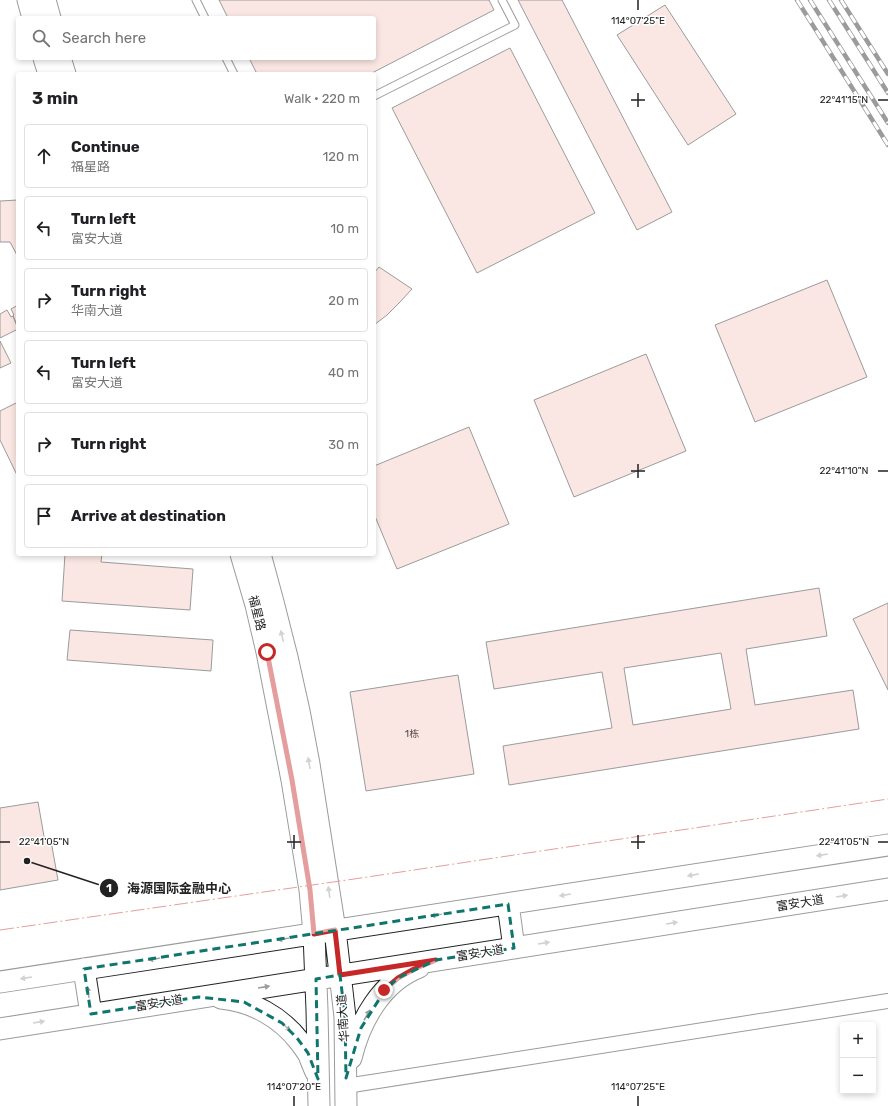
<!DOCTYPE html>
<meta charset="utf-8">
<style>
body{margin:0;font-family:Rubik,"Noto Sans SC",sans-serif;background:#f6f6f6;color:#202124}
.controls{position:absolute;right:12px;bottom:12px;display:grid;overflow:hidden;border-radius:4px;box-shadow:0 2px 6px #0003}
.controls button{width:36px;height:36px;display:grid;place-items:center;padding:0;border:0;border-bottom:1px solid #e0e0e0;background:#fff;color:#202124;font:20px sans-serif}
.stop{position:absolute;width:12px;height:12px;margin:-9px;border:3px solid #c62828;border-radius:50%;background:#fff}
.stop.end{background:#c62828;border-color:#fff;box-shadow:0 1px 4px #0008}
.list{margin:0;padding:0;list-style:none}
h2{display:flex;justify-content:space-between;align-items:center;height:52px;margin:0;padding:0 16px;font-size:17px}
h2 small{font-size:13px;font-weight:400;color:#757577}
.list li{display:grid;grid-template-columns:26px 1fr auto;gap:12px;align-items:center;box-sizing:border-box;height:64px;margin:0 8px 8px;padding:0 8px;border:1px solid #e0e0e0;border-radius:4px}
.list b{display:block;font-size:15px;white-space:nowrap}
.list p{margin:0;font-size:13px;white-space:nowrap;color:#757577}
.list em{font-size:13px;font-style:normal;color:#757577}
.icon{flex:none;width:22px;height:22px;fill:none;stroke:currentColor;stroke-width:2;stroke-linecap:round;stroke-linejoin:round}
.map{position:relative;flex:none;width:888px;height:1106px;overflow:hidden}
.search{position:absolute;background:#fff;box-shadow:0 2px 6px #0003;left:16px;top:16px;width:360px;height:44px;display:flex;align-items:center;gap:10px;box-sizing:border-box;padding:0 14px;border-radius:4px;color:#757577;font-size:15px}
.panel{position:absolute;background:#fff;box-shadow:0 2px 6px #0003;left:16px;top:72px;width:360px;height:484px;border-radius:4px}
.map>svg:first-child{display:block}
.building{fill:#f3c9c0;stroke:#222;fill-rule:evenodd}
.lines{fill:none;stroke-linecap:round;stroke-linejoin:round}
.lane-casing{stroke:#222;stroke-width:9}
.street-casing{stroke:#222;stroke-width:16}
.secondary-casing{stroke:#222;stroke-width:23}
.lane{stroke:#fff;stroke-width:7}
.street{stroke:#fff;stroke-width:14}
.secondary{stroke:#fff;stroke-width:21}
.rail-casing{stroke:#222;stroke-width:4.5}
.rail{stroke:#fff;stroke-width:3;stroke-dasharray:9;stroke-linecap:butt}
.power{stroke:#c62828;stroke-width:1;stroke-dasharray:14 3 2 3;stroke-linecap:butt}
.oneway{fill:#9c9c9c}
.route{stroke:#c62828;stroke-width:5}
.marked{fill:none;stroke:#0f766e;stroke-width:3;stroke-dasharray:8 5;stroke-linejoin:round}
.ticks{fill:none;stroke:#222;stroke-width:1.5}
.labels{text-anchor:middle;stroke-width:3;stroke-linejoin:round;paint-order:stroke}
.number-label{font-size:10px;fill:#564c4a}
.street-label{font-size:12px;fill:#222;stroke:#fff}
.ticks-label{font-size:10px;text-anchor:middle;fill:#222;stroke:#fff;stroke-width:3;stroke-linejoin:round;paint-order:stroke}
.leader{fill:none;stroke:#222;stroke-width:1.5}
.callout-dot{fill:#222;stroke:#fff;stroke-width:1.5}
.mark-label{font-size:12px;text-anchor:middle;font-weight:bold;fill:#fff}
.callout-label{font-size:13px;text-anchor:middle;font-weight:bold;fill:#222;stroke:#fff;stroke-width:3;stroke-linejoin:round;paint-order:stroke}
</style>
<div class="map">
<svg width="888" height="1106" viewBox="0 0 888 1106">
<rect width="100%" height="100%" fill="#fff"/>
<path class="building" d="M219,0H489L494,10L370,74H257L249,58H374V18H228Z
M518,0H562L672,212L637,230Z
M665,5L736,114L688,145L617,35Z
M510,48L595,213L477,273L392,108Z
M18,200V257L10,242H0V201Z
M379,267L412,289L400,302L387,315L374,325V273Z
M827,280L867,377L755,422L715,325Z
M18,305V327L13,316L14,315L11,309Z
M7,310L11,317L13,316L18,329L0,338V314Z
M0,341L11,363L0,368Z
M646,354L686,451L574,497L534,400Z
M18,402V475H17L0,440V411Z
M469,427L509,524L397,569L374,514V466Z
M65,554H102L101,562L193,569L190,610L62,601Z
M819,588L827,636L746,649L755,705L853,690L859,729L509,785L503,746L612,728L602,672L494,689L486,642ZM721,653L731,709L633,725L624,668Z
M888,603V690L853,619Z
M70,630L213,640L211,671L67,660Z
M458,675L474,774L366,791L350,692Z
M38,802L45,842L51,841L58,880L0,890V808Z"/>
<g class="lines">
<defs>
<path id="lane" d="M196,0L205,18
M226,58L234,74
M374,96L515,25L502,0"/>
<path id="street" d="M346,1086L888,1001"/>
<path id="secondary" d="M28,0L33,18
M45,0L50,18
M44,58L49,74
M60,58L65,74
M241,554L256,605L267,652L292,780L310,890L314,934L317,1010L319,1106
M260,554L273,602L287,657L299,711L309,764L335,930L345,1017L346,1106
M508,904L514,948
M84,969L91,1014
M0,982L888,845
M221,998C252,1001 281,1017 300,1042C303,1046 306,1050 309,1055C311,1060 313,1066 316,1072
M0,1029L888,889
M351,1058C360,1021 381,982 419,967"/>
</defs>
<use href="#lane" class="lane-casing"/>
<use href="#street" class="street-casing"/>
<use href="#secondary" class="secondary-casing"/>
<use href="#lane" class="lane"/>
<use href="#street" class="street"/>
<use href="#secondary" class="secondary"/>
<defs>
<path id="rail" d="M797,0L888,145
M810,0L888,123
M829,0L888,93
M841,0L888,74"/>
</defs>
<use href="#rail" class="rail-casing"/>
<use href="#rail" class="rail"/>
<path class="power" d="M0,930L354,879L888,799"/>
</g>
<defs><path id="oneway-solid" d="M-6-.8H1V-3.2L6.5 0L1 3.2V.8H-6Z"/></defs>
<g class="oneway">
<use href="#oneway-solid" transform="translate(282 636) rotate(-104)"/>
<use href="#oneway-solid" transform="translate(309 763) rotate(-100)"/>
<use href="#oneway-solid" transform="translate(822 855) rotate(171)"/>
<use href="#oneway-solid" transform="translate(693 875) rotate(171)"/>
<use href="#oneway-solid" transform="translate(329 892) rotate(-98)"/>
<use href="#oneway-solid" transform="translate(565 895) rotate(171)"/>
<use href="#oneway-solid" transform="translate(842 896) rotate(-9)"/>
<use href="#oneway-solid" transform="translate(436 915) rotate(171)"/>
<use href="#oneway-solid" transform="translate(672 923) rotate(-9)"/>
<use href="#oneway-solid" transform="translate(283 939) rotate(171)"/>
<use href="#oneway-solid" transform="translate(544 943) rotate(-9)"/>
<use href="#oneway-solid" transform="translate(154 959) rotate(171)"/>
<use href="#oneway-solid" transform="translate(26 978) rotate(171)"/>
<use href="#oneway-solid" transform="translate(264 987) rotate(-9)"/>
<use href="#oneway-solid" transform="translate(88 992) rotate(-99)"/>
<use href="#oneway-solid" transform="translate(367 1015) rotate(-61)"/>
<use href="#oneway-solid" transform="translate(39 1022) rotate(-9)"/>
<use href="#oneway-solid" transform="translate(286 1027) rotate(45)"/>
</g>
<g class="lines">
<path class="route" d="M267,652L292,780L310,890L314,934L335,930L340,975L436,960L414,969L398,978L384,990"/>
</g>
<path d="M0 0H888V1106H0ZM508,904L514,948L436,960L398,978L385,990L361,1028L346,1078L345,1017L340,975L316,979L318,1079L308,1053L297,1038L282,1023L244,1002L199,997L91,1014L84,969Z" fill="#fff" fill-opacity=".55" fill-rule="evenodd"/>
<path class="marked" d="M508,904L514,948L436,960L398,978L385,990L361,1028L346,1078L345,1017L340,975L316,979L318,1079L308,1053L297,1038L282,1023L244,1002L199,997L91,1014L84,969Z"/>
<path class="ticks" d="M638,0V10M638,93V107M631,100H645M878,100H888M638,464V478M631,471H645M878,471H888M294,835V849M638,835V849M0,842H10M287,842H301M631,842H645M878,842H888M294,1096V1106M638,1096V1106"/>
<g class="labels">
<g class="number-label">
<text x="412" y="737">1栋</text>
</g>
<g class="street-label">
<text transform="translate(257 613) rotate(76)" y="4">福星路</text>
<text transform="translate(800 903) rotate(-9)" y="4">富安大道</text>
<text transform="translate(480 953) rotate(-9)" y="4">富安大道</text>
<text transform="translate(159 1003) rotate(-9)" y="4">富安大道</text>
<text transform="translate(343 1018) rotate(-94)" y="4">华南大道</text>
</g>
</g>
<g class="ticks-label">
<text x="638" y="24">114°07'25"E</text>
<text x="844" y="103">22°41'15"N</text>
<text x="844" y="474">22°41'10"N</text>
<text x="44" y="845">22°41'05"N</text>
<text x="844" y="845">22°41'05"N</text>
<text x="294" y="1090">114°07'20"E</text>
<text x="638" y="1090">114°07'25"E</text>
</g>
<path class="leader" d="M27 861L109 888"/>
<g class="callout-dot">
<circle cx="27" cy="861" r="4"/>
<circle cx="109" cy="888" r="10"/>
</g>
<g class="mark-label">
<text x="109" y="892">1</text>
</g>
<g class="callout-label">
<text x="179" y="893">海源国际金融中心</text>
</g>
</svg>
<div class="controls">
<button>+</button>
<button>−</button>
</div>
<div class="stop" style="left:267px;top:652px"></div>
<div class="stop end" style="left:384px;top:990px"></div>
<div class="search"><svg class="icon" aria-label="search" viewBox="0 0 24 24"><circle cx="10" cy="10" r="6"/><path d="M15 15l6 6"/></svg>Search here</div>
<section class="panel">
<h2>3 min<small>Walk · 220 m</small></h2>
<ul class="list">
<li><svg class="icon" aria-label="ahead" viewBox="0 0 24 24"><path d="M12 20V5M6 11l6-6 6 6"/></svg><div><b>Continue</b><p>福星路</p></div><em>120 m</em></li>
<li><svg class="icon" aria-label="left" viewBox="0 0 24 24"><path d="M17 20v-9H6M10 6l-5 5 5 5"/></svg><div><b>Turn left</b><p>富安大道</p></div><em>10 m</em></li>
<li><svg class="icon" aria-label="right" viewBox="0 0 24 24"><path d="M7 20v-9h11M14 6l5 5-5 5"/></svg><div><b>Turn right</b><p>华南大道</p></div><em>20 m</em></li>
<li><svg class="icon" aria-label="left" viewBox="0 0 24 24"><path d="M17 20v-9H6M10 6l-5 5 5 5"/></svg><div><b>Turn left</b><p>富安大道</p></div><em>40 m</em></li>
<li><svg class="icon" aria-label="right" viewBox="0 0 24 24"><path d="M7 20v-9h11M14 6l5 5-5 5"/></svg><div><b>Turn right</b></div><em>30 m</em></li>
<li><svg class="icon" aria-label="arrive" viewBox="0 0 24 24"><path d="M6 21V4h12l-3 4 3 4H6"/></svg><div><b>Arrive at destination</b></div></li>
</ul>
</section>
</div>
